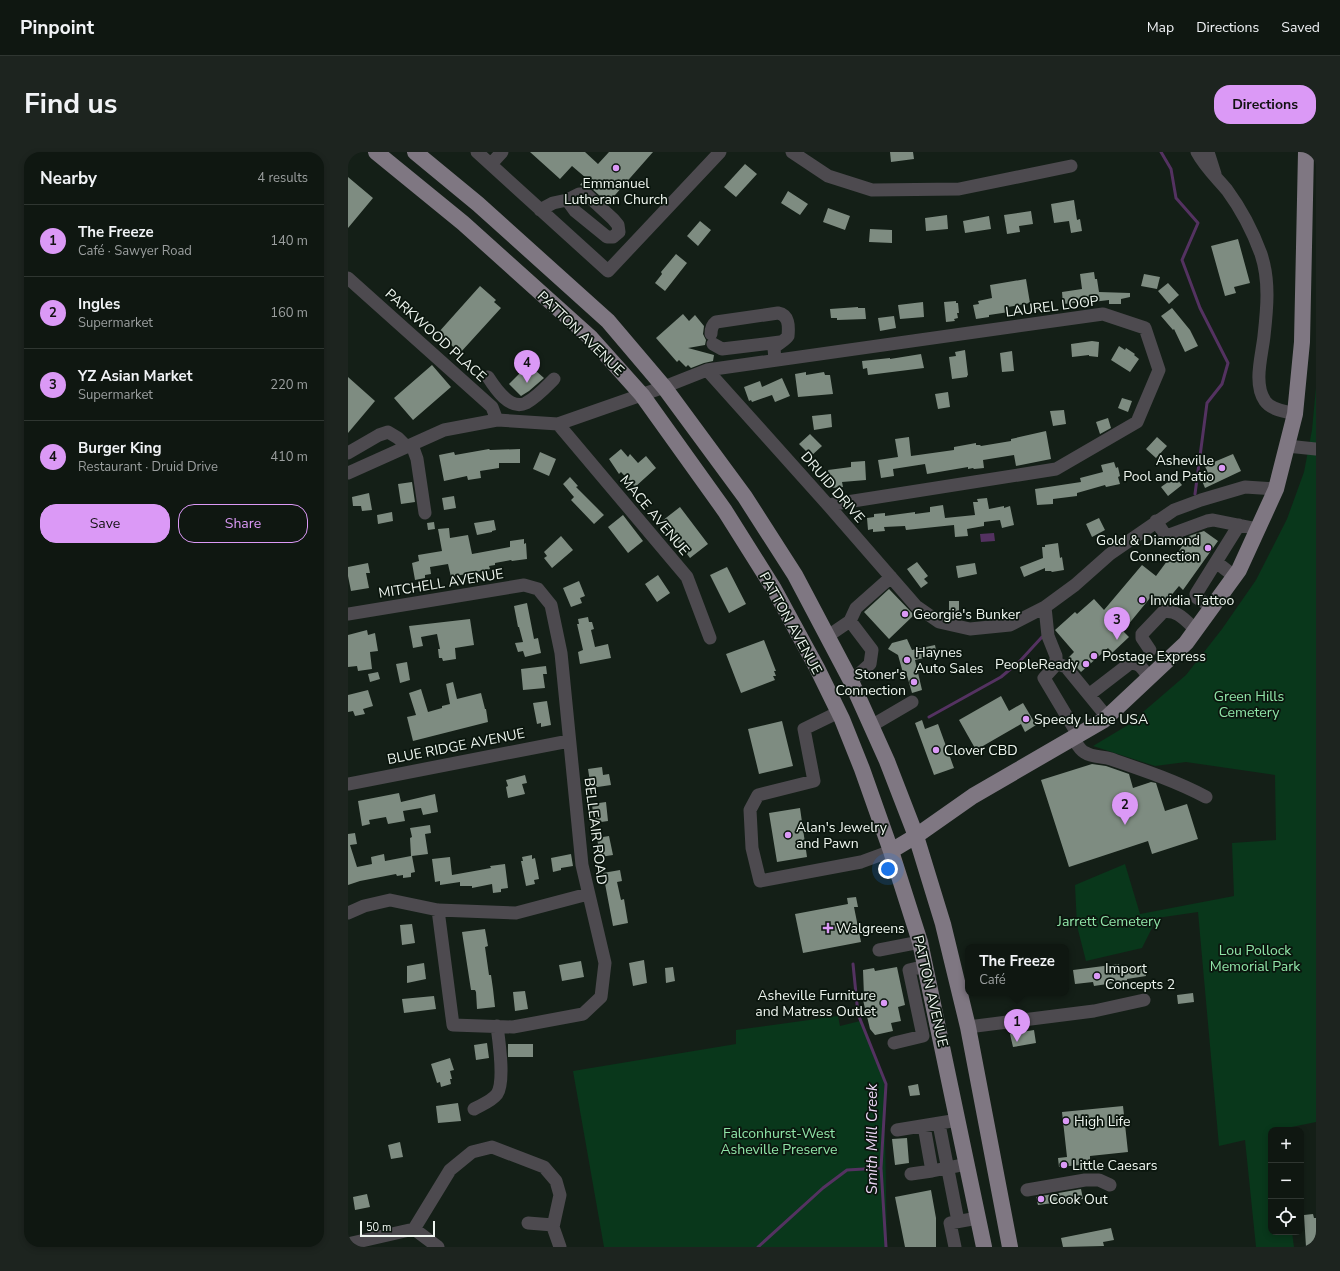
<!DOCTYPE html>
<meta charset="utf-8">
<style>
body{margin:0;font-family:"Nunito Sans",sans-serif;background:#1d241f;color:#f1f3f6}
.controls{position:absolute;right:12px;bottom:12px;display:grid;overflow:hidden;border-radius:8px;box-shadow:0 2px 6px #0003}
.controls button{width:36px;height:36px;display:grid;place-items:center;padding:0;border:0;border-bottom:1px solid #2f3631;background:#0f1711;color:#f1f3f6;font:20px sans-serif}
.scale{position:absolute;left:12px;bottom:10px;width:75px;box-sizing:border-box;padding-left:4px;border:2px solid #eef5ef;border-top:0;font-size:11px;line-height:14px;white-space:nowrap;color:#eef5ef;-webkit-text-stroke:3px #0b160e;paint-order:stroke}
.you{position:absolute;left:540px;top:717px;width:14px;height:14px;margin:-10px;border:3px solid #fff;border-radius:50%;background:#1a73e8;box-shadow:0 0 0 6px #1a73e833}
.badge{display:grid;place-items:center;width:26px;height:26px;border-radius:50%;background:#db99f6;color:#111;font-size:13px;font-weight:700}
.pin{position:absolute;translate:-50% -33px;filter:drop-shadow(0 1px 2px #0008)}
.pin::after{content:'';position:absolute;top:21px;width:14px;height:12px;background:inherit;clip-path:polygon(0 0,100% 0,50% 100%)}
.popup{position:absolute;left:617px;top:792px;width:104px;height:52px;box-sizing:border-box;display:grid;place-content:center;border-radius:8px;background:#0f1711;filter:drop-shadow(0 1px 3px #0005);font-size:13px;white-space:nowrap;color:#9b9f9f}
.popup b{font-size:15px;color:#f1f3f6}
.popup::after{content:'';position:absolute;left:50%;top:100%;margin-left:-8px;border:8px solid transparent;border-top-color:#0f1711}
.list{margin:0;padding:0;list-style:none}
h2{display:flex;justify-content:space-between;align-items:center;height:52px;margin:0;padding:0 16px;font-size:17px}
h2 small{font-size:13px;font-weight:400;color:#9b9f9f}
.list li{display:grid;grid-template-columns:26px 1fr auto;gap:12px;align-items:center;box-sizing:border-box;height:72px;padding:0 16px;border-top:1px solid #2f3631}
.list b{display:block;font-size:15px;white-space:nowrap}
.list p{margin:0;font-size:13px;white-space:nowrap;color:#9b9f9f}
.list em{font-size:13px;font-style:normal;color:#9b9f9f}
.actions{display:flex;gap:8px;padding:12px 16px}
.actions a{flex:1;padding:9px 0;border:1px solid #db99f6;border-radius:16px;text-align:center;font-size:14px;color:#db99f6}
.actions .main{background:#db99f6;color:#111}
.icon{flex:none;width:22px;height:22px;fill:none;stroke:currentColor;stroke-width:2;stroke-linecap:round;stroke-linejoin:round}
.map{position:relative;flex:none;width:968px;height:1095px;overflow:hidden;border-radius:16px}
header{display:flex;align-items:center;gap:24px;box-sizing:border-box;height:56px;padding:0 20px;background:#0f1711;border-bottom:1px solid #2f3631}
header strong{font-size:19px}
nav{display:flex;gap:22px;margin-inline-start:auto;font-size:14px}
.intro{display:flex;align-items:center;justify-content:space-between;box-sizing:border-box;height:96px;padding:0 24px}
h1{margin:0;font-size:28px}
.button{padding:10px 18px;border-radius:16px;background:#db99f6;color:#111;font-size:14px;font-weight:700}
main{display:flex;gap:24px;padding:0 24px}
aside{flex:1;background:#0f1711;border-radius:16px;box-shadow:0 2px 6px #0003}
.map>svg:first-child{display:block}
.green{fill:#09371b}
.water{fill:#543261}
.lines{fill:none;stroke-linecap:round;stroke-linejoin:round}
.stream{stroke:#543261;stroke-width:3}
.building{fill:#7e8c81}
.minor{stroke:#4d4a4f;stroke-width:13}
.major{stroke:#7f7782;stroke-width:16}
.poi-dot{fill:#db99f6;stroke:#0b160e;stroke-width:1.5}
.labels{text-anchor:middle;stroke-width:3.5;stroke-linejoin:round;paint-order:stroke}
.poi-label{font-size:14px;fill:#eef5ef;stroke:#0b160e;text-anchor:start}
.street-label{font-size:14px;fill:#eef5ef;stroke:#0b160e}
.park-label{font-size:14px;fill:#90e5a8;stroke:#0b160e}
.water-label{font-size:15px;font-style:italic;fill:#edd7f6;stroke:#0b160e}
</style>
<header>
<strong>Pinpoint</strong>
<nav><a>Map</a><a>Directions</a><a>Saved</a></nav>
</header>
<div class="intro"><h1>Find us</h1><a class="button">Directions</a></div>
<main>
<aside>
<h2>Nearby<small>4 results</small></h2>
<ul class="list">
<li><span class="badge">1</span><div><b>The Freeze</b><p>Café · Sawyer Road</p></div><em>140 m</em></li>
<li><span class="badge">2</span><div><b>Ingles</b><p>Supermarket</p></div><em>160 m</em></li>
<li><span class="badge">3</span><div><b>YZ Asian Market</b><p>Supermarket</p></div><em>220 m</em></li>
<li><span class="badge">4</span><div><b>Burger King</b><p>Restaurant · Druid Drive</p></div><em>410 m</em></li>
</ul>
<div class="actions"><a class="main">Save</a><a>Share</a></div>
</aside>
<div class="map">
<svg width="968" height="1095" viewBox="0 0 968 1095">
<rect width="100%" height="100%" fill="#141f17"/>
<path class="green" d="M968,235V970L934,977V978H923V1080H944L946,1095H908L897,988L871,994L850,760L809,766L794,796L738,809L729,774L727,733L777,712L792,762L886,744L884,691L928,688L927,623L838,610L807,614L745,594L780,573L838,523L874,477L908,428L939,367L956,320L964,278Z
M490,864L492,874L512,869L536,926L539,1095H256L225,919L388,892V878Z"/>
<path class="water" d="M646,381L647,389L633,390L632,382Z"/>
<g class="lines">
<path class="stream" d="M813,0L823,17L828,46L850,71L834,108L852,156L880,211L874,232L859,251L847,342
M581,565L653,525L672,509L694,485
M505,812L510,862L538,932L533,1016L538,1095
M410,1095L475,1036L499,1018L533,1016"/>
</g>
<path class="building" d="M182,0H237L250,12L261,0H305L260,51L243,36L232,33L238,26L224,14L212,27Z
M542,0H565L566,7L543,10Z
M397,12L409,22L388,45L376,35Z
M0,25L25,46L0,76Z
M440,39L460,52L452,63L433,51Z
M726,48L729,68L732,67L734,79L723,81L721,69L706,71L703,52Z
M480,56L502,64L497,78L475,70Z
M683,59L685,72L671,74L672,80L659,82L656,63Z
M599,63L600,77L578,79L577,66Z
M641,64L643,77L617,81L615,69Z
M352,69L363,78L350,94L339,84Z
M522,77L544,78V91L521,90Z
M890,87L902,131L886,135L888,141L877,144L863,94Z
M328,102L339,111L317,139L307,131L314,122L313,120Z
M746,120L747,127H749L751,140L782,141V145L773,147V152H761V148L736,151V150L715,152L714,140L734,137L732,122Z
M796,122L812,125L809,137L793,134Z
M678,127L682,151L660,155L661,160L641,163V165L628,167L625,153L631,152L630,149L644,146L642,133Z
M820,131L831,143L821,152L810,139Z
M132,134L148,148L146,150L153,156L112,201L90,181Z
M608,149V151H610L611,161H609L610,166L606,167L607,169L598,170L596,150Z
M575,150L576,165L552,167L550,153Z
M510,155V156H517L518,167L489,168V166H483L482,157Z
M824,156L842,178L850,194L837,200L826,177L825,178L813,164Z
M335,162L341,169L347,163L356,174L355,182L358,188L357,193L340,196L366,203L365,209L356,211L343,216L340,213L338,215L331,208L329,210L308,186Z
M546,164L548,176L532,179L530,166Z
M744,189L751,190L750,205L741,204V203L724,205L723,192Z
M771,194L777,198L778,196L787,202L786,203L791,207L782,220L763,208Z
M617,198L620,223L619,224V225L604,227L601,205L608,204L607,200Z
M664,199L666,219L654,220L652,201Z
M573,202L576,216L520,223L519,216L515,217L514,209L542,206V207Z
M84,213L103,235L65,268L46,246Z
M180,213L187,220L188,219L196,226L181,239L173,244L161,232Z
M458,220V223L476,220L477,223H482L485,242L450,245L447,222Z
M0,225L27,249L0,281Z
M434,226L442,244L427,250L424,243L404,250L403,248L401,249L396,235L412,229L414,235Z
M600,240L602,255L590,257L587,242Z
M774,246L784,249L780,260L770,256Z
M716,258L718,272L705,274L702,259Z
M483,262L484,275L466,278L464,264Z
M760,266L763,276L752,282L748,270Z
M698,279L703,307L668,314L666,303L635,308L636,316L626,317L625,316L620,317V315L579,322L577,312L545,317L546,324L533,326L530,308L550,305L547,287L561,285L563,304L606,298V295L628,291V293H632L633,294L663,289V287Z
M462,282L474,294L463,304L451,292Z
M809,285L819,294L808,306L798,297Z
M141,297L142,298L172,297V311H151V316L132,319L133,326L120,328L119,324L96,329L91,303L106,300L107,303Z
M273,297L280,305L282,302L290,311L298,304L308,316L287,335L273,320L271,322L261,307Z
M192,300L208,307L201,324L185,317Z
M885,302L893,319L857,336L852,324L860,321L856,312L865,308L866,310Z
M517,309L518,328L494,330L495,335L483,336L480,318L503,315V310Z
M766,310L768,316L770,315L772,324L770,325L772,332L758,335L757,333L729,341V344L705,347V352L689,353L687,337L733,330L732,326L755,320L753,313Z
M222,325L230,334L228,335L256,363L246,372L223,348L226,345L215,332Z
M827,325L834,333L820,344L813,335Z
M64,330L67,350L53,352L50,332Z
M21,341L24,358L14,359L13,354H5L4,345Z
M106,344L108,356L96,358L94,346Z
M639,346L641,357L656,354V356L662,354L666,373L654,376L652,368L636,370V374L619,377L620,384L607,385L606,373L558,378L557,374L536,375L537,379L525,380V377L520,378L519,366L526,365V362L537,361V364L567,360V362L582,360V355L595,353L597,366L627,363L625,350H630L629,347Z
M332,355L360,392L342,406L314,369Z
M44,360L45,369L30,372L29,363Z
M275,363L295,389L280,401L260,375Z
M751,366L757,378L744,385L738,372Z
M146,368L148,378L144,379V380L129,383L126,371Z
M86,370L87,377L80,378L79,371Z
M101,376L102,386L120,383L124,402L162,395V389L176,387V392L178,391L179,407L164,409L163,408L147,411V413L141,414L142,417L103,425L100,412L82,415L83,422L77,423V426L67,428L64,411L71,409L70,403L94,399L90,377Z
M856,379L870,389L835,438L831,434L816,452L811,454L802,446L775,479L781,485L764,501L760,496L733,520L724,510L719,507L726,500L707,478L727,460L729,462L746,447L756,458L794,413L808,424L825,401L828,403L841,384Z
M213,384L225,398L204,416L196,406L199,404L196,400Z
M710,391L712,406L714,405L716,418L704,420L703,419H697V416L676,425L672,415L695,406L694,395H697V393Z
M569,410L580,424L576,427L580,431L573,436L559,417Z
M20,411L22,421H18L21,436L3,439L0,424V415Z
M627,411L629,422L610,426L608,414Z
M379,415L398,452L381,461L362,423Z
M310,423L322,441L309,450L297,432Z
M231,429L237,444L232,446L234,451L223,455L215,436Z
M541,437L566,463L541,487L516,460Z
M601,449H611V460H601Z
M179,451L186,487L190,486L193,501L177,505L175,499L170,500L167,491L175,490L171,475H170L166,454Z
M240,465L241,470H244L246,477L243,478L247,495L260,492L263,506L232,512L230,500L235,498L229,472H231L230,467Z
M122,467L126,493L107,496L108,507L95,509L94,506H91L90,497H92L89,482L73,485L75,494L65,496L61,474Z
M19,478L20,483L27,481L30,499L22,500L24,517L10,519L9,514L0,515V483Z
M559,487L564,498L587,493L589,503L567,508L574,538L564,541L558,520L555,521L550,503L540,497L544,491Z
M416,488L428,519H426L428,524H425L427,528L393,541L378,502Z
M59,510L62,528L52,531L48,512Z
M198,514L199,522H195L197,536L175,538L173,517Z
M30,520L32,527L22,530L20,522Z
M105,530L109,547L133,541L137,557H138L140,570L65,589L59,565L68,563L61,541L73,537L80,560L94,556V554L102,552L98,532Z
M20,538L25,554L15,557L17,562L7,564L5,559L0,560V543Z
M653,544L661,559L675,551L688,573L677,580L673,572L628,598L611,568Z
M199,549L203,573L193,575V571L189,572L185,551Z
M574,568L577,577L590,572L606,616L586,623L567,571Z
M434,569L445,614L411,622L400,577Z
M744,612L758,614L781,622L785,636L803,630L808,631L817,659L839,652L850,687L804,702L800,689L721,715L693,628Z
M254,615L255,623L261,622L263,633L243,636L240,617Z
M177,623L179,631L174,632L177,642L160,646L158,635L160,634L158,628Z
M51,641L53,650L87,642L90,660L75,663L73,656L55,659L57,669L40,672L38,665L21,668L22,672L14,674L10,649Z
M258,650L260,669L246,671L244,652Z
M452,656L459,705L429,710L421,661Z
M82,673L83,681L77,682L80,702L64,704L67,720L63,721V725L55,726V723L49,724L48,722L12,729L0,733V682L7,681L9,692L2,693L9,715L24,712L23,705L36,702L37,709L63,704L62,686L64,685L62,676Z
M261,684L265,703L252,705L249,686Z
M223,702L225,714L213,716V718L205,720L203,706Z
M184,703V707L187,706L191,727L186,728L187,732L178,734L173,709H175L174,705Z
M102,705L104,723L143,716L142,714L157,712L160,736L153,737V740L145,741L144,732L124,736V734H112V730L92,733V729L87,730L84,707Z
M272,718L274,729L269,730L273,748L276,747L280,771L265,774L255,721Z
M508,745L510,755H506L513,790L455,801L447,762L500,752L499,746Z
M64,772L67,791L54,793L52,773Z
M137,777L140,794L137,795L141,823H143L145,837L147,855L129,857L128,840L127,838H123L114,780Z
M296,808L299,831L285,834L281,811Z
M233,809L236,825L214,829L211,813Z
M76,811L78,827L59,831V814Z
M771,812L772,817L796,813L798,824L779,827V829L746,834L745,830L727,832L725,818Z
M325,815L327,829L318,831L317,816Z
M549,815L557,853L550,855L553,869L543,871L545,879L527,883L522,877L515,848L516,844L515,818L526,816L527,819Z
M177,839L180,857L167,859L165,840Z
M845,841L846,850L830,852L829,843Z
M86,844L88,857L56,861L54,847Z
M686,878L688,891L665,895L662,882Z
M139,891L141,906L128,908L126,893Z
M160,892H185V905H160Z
M102,906L106,918L102,919L104,927H102L103,932L93,935L92,930L89,931L83,912Z
M570,932L572,943L562,944L560,934Z
M110,951L113,969L90,971L88,954Z
M775,954L780,1000L742,1004V1012L711,1015L710,1006L719,1005L714,960Z
M559,986L561,1011L547,1013L544,987Z
M52,990L55,1005L43,1007L40,993Z
M733,1037L735,1047L690,1053L688,1045Z
M583,1038L588,1066V1095H557L547,1045Z
M19,1042L22,1055L7,1058L5,1045Z
M965,1062L966,1066H968V1095H958L956,1063Z
M763,1076L766,1088L755,1090L756,1094L715,1095L713,1086Z"/>
<g class="lines">
<path class="minor" d="M129,0L260,119L372,0
M444,0L480,24L524,38L611,37L723,14
M849,0C857,15 868,25 879,38C893,57 905,80 913,102C922,129 919,157 916,184C914,203 905,232 917,249C923,258 937,259 947,262
M860,0L867,22
M143,12L154,0
M192,58L205,51L219,48L231,42H238L265,67L270,73L271,80L265,85H259L227,59L219,48
M0,126L144,255L149,268
M363,182C363,177 364,173 368,170L430,161C441,163 441,174 440,184C437,189 430,191 426,196L427,208
M365,192L374,197L432,190
M359,218L480,353L568,454L591,470L622,477L662,473L697,455L727,433L762,402L826,358L853,348L897,335L928,337
M140,225C147,236 162,259 178,251C189,245 198,235 206,227
M210,272L339,425L362,486
M64,293L69,307L77,361
M939,294L968,297
M0,301L31,283L40,280L50,286L59,295
M0,321L96,278L149,268L210,272L316,235L359,218L755,162L797,176L811,218L789,270L708,317L480,353
M808,369L816,381L821,383L859,369L865,368L910,377
M868,410L886,424
M697,455L700,484L708,504V511L706,515L696,526L730,583
M864,455L849,446L848,442L891,373
M0,462L176,433L190,437L203,453L213,501L234,713L257,811L253,845L235,862L165,875L105,873L90,758
M502,469L508,456L543,425
M480,484L502,469L524,498L522,512L503,529
M802,498L794,486V482L815,460C829,457 838,469 848,478
M708,511L718,515L759,565
M742,542L781,512C792,509 796,519 801,526
M491,560L456,577L466,629L410,643L402,658L404,696L412,729L513,710L543,699
M523,574L564,550
M725,586C728,591 732,598 736,600C745,606 754,604 763,607C795,618 828,629 858,645
M0,632L221,589
M0,761L16,754L42,748L90,758L168,761L240,742
M531,798L572,790
M620,875L746,859L796,848
M546,891L575,884L561,818L578,814
M126,957C133,953 144,949 149,942C157,930 151,889 149,874
M591,972L610,1069
M576,974L584,1019L619,1012
M549,978L610,968
M563,1022L584,1019
M679,1038L737,1028H751L762,1033
M180,1071L205,1073
M66,1077L90,1095
M0,1092L66,1077L102,1018L124,1000L144,995L196,1015L208,1029L212,1043L205,1075L212,1095
M607,1095L602,1071L630,1066"/>
<path class="major" d="M28,0L115,71L243,186L294,243L377,359L426,437L469,516L494,567L514,617L543,699L572,790L636,1095
M67,0L130,52L260,169L316,235L397,345L447,423L503,529L539,609L568,684L595,772L620,875L662,1095
M543,699L568,684L625,644L756,568L838,491L891,418L928,337L947,262L954,190L958,0"/>
</g>
<g class="poi-dot">
<circle cx="268" cy="16" r="4"/>
<circle cx="874" cy="316" r="4"/>
<circle cx="860" cy="396" r="4"/>
<circle cx="794" cy="448" r="4"/>
<circle cx="557" cy="462" r="4"/>
<circle cx="746" cy="504" r="4"/>
<circle cx="559" cy="508" r="4"/>
<circle cx="738" cy="512" r="4"/>
<circle cx="566" cy="530" r="4"/>
<circle cx="678" cy="567" r="4"/>
<circle cx="588" cy="598" r="4"/>
<circle cx="440" cy="683" r="4"/>
<path d="M478 770h4v4h4v4h-4v4h-4v-4h-4v-4h4z"/>
<circle cx="749" cy="824" r="4"/>
<circle cx="536" cy="851" r="4"/>
<circle cx="718" cy="969" r="4"/>
<circle cx="716" cy="1013" r="4"/>
<circle cx="693" cy="1047" r="4"/>
</g>
<g class="labels">
<g class="poi-label">
<text x="268" y="36" text-anchor="middle">Emmanuel<tspan x="268" dy="16">Lutheran Church</tspan></text>
<text x="866" y="313" text-anchor="end">Asheville<tspan x="866" dy="16">Pool and Patio</tspan></text>
<text x="852" y="393" text-anchor="end">Gold &amp; Diamond<tspan x="852" dy="16">Connection</tspan></text>
<text x="802" y="453">Invidia Tattoo</text>
<text x="565" y="467">Georgie's Bunker</text>
<text x="567" y="505">Haynes<tspan x="567" dy="16">Auto Sales</tspan></text>
<text x="754" y="509">Postage Express</text>
<text x="730" y="517" text-anchor="end">PeopleReady</text>
<text x="558" y="527" text-anchor="end">Stoner's<tspan x="558" dy="16">Connection</tspan></text>
<text x="686" y="572">Speedy Lube USA</text>
<text x="596" y="603">Clover CBD</text>
<text x="448" y="680">Alan's Jewelry<tspan x="448" dy="16">and Pawn</tspan></text>
<text x="488" y="781">Walgreens</text>
<text x="757" y="821">Import<tspan x="757" dy="16">Concepts 2</tspan></text>
<text x="528" y="848" text-anchor="end">Asheville Furniture<tspan x="528" dy="16">and Matress Outlet</tspan></text>
<text x="726" y="974">High Life</text>
<text x="724" y="1018">Little Caesars</text>
<text x="701" y="1052">Cook Out</text>
</g>
<g class="street-label">
<text transform="translate(704 154) rotate(-7)" y="5">LAUREL LOOP</text>
<text transform="translate(233 181) rotate(44)" y="5">PATTON AVENUE</text>
<text transform="translate(88 183) rotate(42)" y="5">PARKWOOD PLACE</text>
<text transform="translate(485 335) rotate(49)" y="5">DRUID DRIVE</text>
<text transform="translate(307 363) rotate(50)" y="5">MACE AVENUE</text>
<text transform="translate(93 431) rotate(-9)" y="5">MITCHELL AVENUE</text>
<text transform="translate(443 471) rotate(61)" y="5">PATTON AVENUE</text>
<text transform="translate(108 594) rotate(-11)" y="5">BLUE RIDGE AVENUE</text>
<text transform="translate(248 679) rotate(83)" y="5">BELLEAIR ROAD</text>
<text transform="translate(583 839) rotate(77)" y="5">PATTON AVENUE</text>
</g>
<g class="park-label">
<text x="901" y="549">Green Hills<tspan x="901" dy="16">Cemetery</tspan></text>
<text x="761" y="774">Jarrett Cemetery</text>
<text x="907" y="803">Lou Pollock<tspan x="907" dy="16">Memorial Park</tspan></text>
<text x="431" y="986">Falconhurst-West<tspan x="431" dy="16">Asheville Preserve</tspan></text>
</g>
<g class="water-label">
<text transform="translate(524 987) rotate(-90)" y="5">Smith Mill Creek</text>
</g>
</g>
</svg>
<div class="controls">
<button>+</button>
<button>−</button>
<button><svg class="icon" aria-label="locate" viewBox="0 0 24 24"><circle cx="12" cy="12" r="6"/><path d="M12 2v4M12 18v4M2 12h4M18 12h4"/></svg></button>
</div>
<div class="scale">50 m</div>
<div class="you"></div>
<div class="pin badge" style="left:669px;top:890px">1</div>
<div class="popup"><b>The Freeze</b>Café</div>
<div class="pin badge" style="left:777px;top:673px">2</div>
<div class="pin badge" style="left:769px;top:488px">3</div>
<div class="pin badge" style="left:179px;top:231px">4</div>
</div>
</main>
